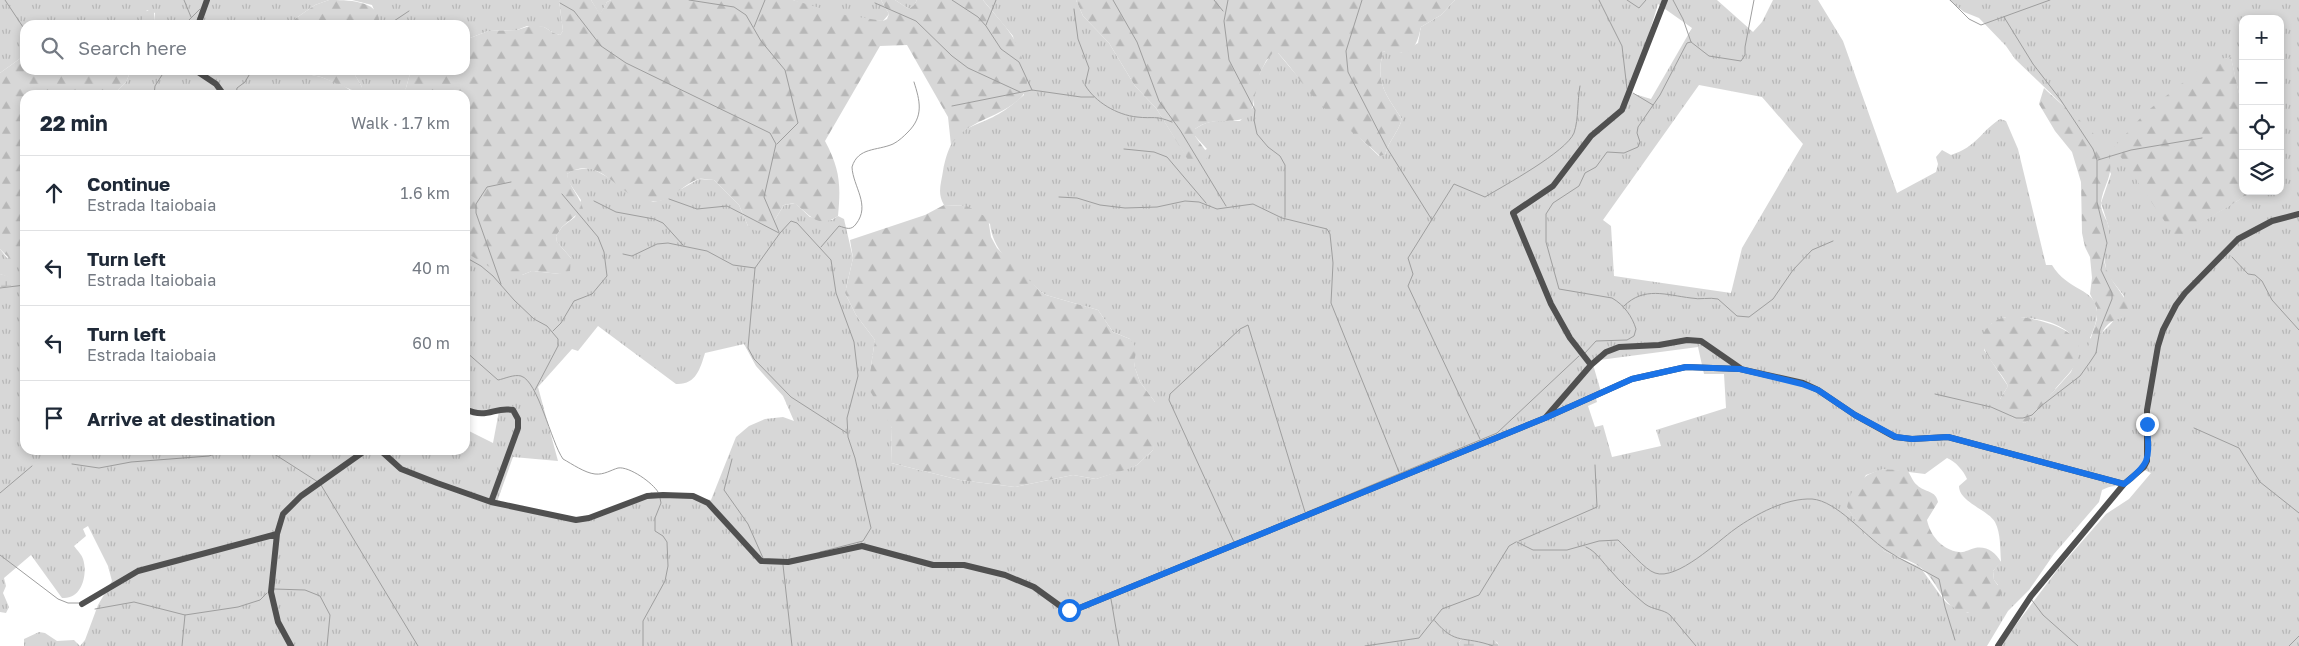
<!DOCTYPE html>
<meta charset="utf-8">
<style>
body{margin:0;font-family:"Golos Text",sans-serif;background:#f2f2f3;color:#1f2937}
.controls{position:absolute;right:15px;top:15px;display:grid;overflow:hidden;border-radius:10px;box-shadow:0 2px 8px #0003}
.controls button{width:45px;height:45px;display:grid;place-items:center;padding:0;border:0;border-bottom:1px solid #e0e1e3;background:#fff;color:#1f2937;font:25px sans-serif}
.stop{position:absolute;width:15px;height:15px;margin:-11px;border:4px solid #1a73e8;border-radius:50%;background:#fff}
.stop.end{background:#1a73e8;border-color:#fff;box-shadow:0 1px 5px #0008}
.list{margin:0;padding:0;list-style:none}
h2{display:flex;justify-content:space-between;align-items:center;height:65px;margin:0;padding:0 20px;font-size:21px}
h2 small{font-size:16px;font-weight:400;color:#747a83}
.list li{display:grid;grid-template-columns:32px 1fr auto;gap:15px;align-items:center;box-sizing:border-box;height:75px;padding:0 20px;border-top:1px solid #e0e1e3}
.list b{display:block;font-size:19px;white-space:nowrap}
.list p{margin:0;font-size:16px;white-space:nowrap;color:#747a83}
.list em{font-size:16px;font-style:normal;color:#747a83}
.icon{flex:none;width:28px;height:28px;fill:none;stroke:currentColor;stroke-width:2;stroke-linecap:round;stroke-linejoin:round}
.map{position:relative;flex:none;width:2299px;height:646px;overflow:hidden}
.search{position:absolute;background:#fff;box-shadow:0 2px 8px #0003;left:20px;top:20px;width:450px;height:55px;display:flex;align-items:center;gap:12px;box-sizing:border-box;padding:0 18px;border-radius:15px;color:#747a83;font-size:19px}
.panel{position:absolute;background:#fff;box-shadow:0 2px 8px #0003;left:20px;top:90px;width:450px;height:365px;border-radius:15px}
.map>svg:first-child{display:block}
.grass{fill:url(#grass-tufts);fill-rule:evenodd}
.forest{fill:url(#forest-firs)}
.wetland{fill:url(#wetland-marsh)}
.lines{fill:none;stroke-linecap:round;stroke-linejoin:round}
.stream{stroke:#9e9e9e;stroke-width:1}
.minor{stroke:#505050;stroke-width:6}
.route{stroke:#1a73e8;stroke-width:6}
</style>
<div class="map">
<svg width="2299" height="646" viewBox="0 0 2299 646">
<defs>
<pattern id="grass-tufts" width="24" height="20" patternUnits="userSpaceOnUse" patternTransform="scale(1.25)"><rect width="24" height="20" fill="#d7d7d7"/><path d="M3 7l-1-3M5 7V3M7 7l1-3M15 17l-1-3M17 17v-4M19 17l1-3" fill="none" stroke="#b7b7b7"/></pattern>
<pattern id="forest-firs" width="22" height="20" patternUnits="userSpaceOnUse" patternTransform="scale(1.25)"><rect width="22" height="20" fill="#d7d7d7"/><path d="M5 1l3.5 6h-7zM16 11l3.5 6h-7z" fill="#b7b7b7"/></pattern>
<pattern id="wetland-marsh" width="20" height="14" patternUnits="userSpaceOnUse" patternTransform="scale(1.25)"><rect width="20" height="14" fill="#d7d7d7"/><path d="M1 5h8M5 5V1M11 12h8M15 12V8" fill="none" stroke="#b7b7b7"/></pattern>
</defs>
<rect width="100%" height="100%" fill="#fff"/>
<path class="grass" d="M0,0H329L315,5L286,25H159L154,21L155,13L147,10L141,22L136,24L25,25V55L0,73Z
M352,0H559L563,31L560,35L554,33L544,27L527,26L517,30L488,31L465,40V25H357L379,22L372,5Z
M591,0H611L607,2L600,15Z
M793,0H881L889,14L883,21C854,19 819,12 793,0Z
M895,0H917L914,5L909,9Z
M983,0H1076L1083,16L1109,43L1135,86L1156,108L1188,159L1207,149L1195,136V129C1210,118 1223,121 1240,121L1254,106C1251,89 1261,66 1273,53H1278L1309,90L1379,156L1385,155C1389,140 1398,133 1402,119C1386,95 1375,83 1383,52L1388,50L1401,53L1418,43L1421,27L1441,15L1455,0H1717L1753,32L1762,22L1773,0H1818L1843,41L1897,193L1936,172L1938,164L1936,157L1942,150L1951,155C1978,146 1980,132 2000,119L2006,121L2018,149L2046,265H2052C2071,298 2114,285 2090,338L2100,344C2098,332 2108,329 2114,320C2119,315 2121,303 2124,296L2107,274L2104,257L2109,228L2101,203L2111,174L2093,134L2015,59L2006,46L1979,18L1964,12L1949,0H2299V646H2000L2058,569L2106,514L2129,499L2151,473L2142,469C2127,495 2121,480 2102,490L2099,502L2054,554L2029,590L2008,611L1987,646H1499L1497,642L1481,638H1463L1459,642L1460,646H24V639L39,632L45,633L57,641L74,640L80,646L85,640L98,605L112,581L108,566L88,526L83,529L86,536L74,546C77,550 82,555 83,559C88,574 82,600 62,598L31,555L4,578L6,586L3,593L9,607L6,613L0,612V288L11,286V278L0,274V249L7,258L23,249L25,241V450H465V429L493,443L499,411L465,410V252L522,275L532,271L560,274L571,258L557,242L556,236L562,227L575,217L581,200L568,181L567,174L573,170L591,168L653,202L662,200L699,179L714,180L739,205L748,226L774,221L784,205L795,203L810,217L832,220L838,216L844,219L853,258L845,293L856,315L875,340L870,372L892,428L891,463L960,480L1015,487L1073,475L1096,479L1137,465L1153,450L1155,402L1140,382L1135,368L1130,339L1113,332L1098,310L1046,295L1040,291C1019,272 993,253 990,224L967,206L944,205C937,193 941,184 943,171C953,120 970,133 1005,110C1012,105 1018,100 1024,95L1013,36ZM1658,4L1692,28L1651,99L1631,93ZM2243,19H2280V191H2254L2176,237L2231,58L2243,112ZM1699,85L1762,97L1803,144L1742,248L1731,293L1614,276L1611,226L1603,220ZM2005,317C2024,317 2050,318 2067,331C2072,336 2076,346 2079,352L2071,372L2025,423C2011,419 2005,412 2000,399L2008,386L1984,350L1991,324ZM598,326L676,384C696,385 700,369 705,353L744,344L756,366L783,396L794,421L783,417L765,419L749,426L736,437L711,500L652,492L582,520L497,502L513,457L558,461L538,387L572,349L578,351ZM1698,347L1704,374H1724L1726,408L1656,430L1661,446L1612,457L1603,425L1595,427L1588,406L1597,402L1595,395L1601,392L1592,361ZM1947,458C1955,461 1964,471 1967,479L1959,486C1959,502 1987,509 1995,522C2001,533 2000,550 2001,561L1993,571L1994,580L1998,585L1968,613L1948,604L1943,599L1920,567L1884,551L1865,534L1847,507L1866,475L1884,469L1925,474Z
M131,70H289L321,77L344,86L351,91L362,87L352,70H411L404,95H113L126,82Z"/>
<path class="forest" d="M329,0C346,0 380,0 379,22L357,25H286L315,5Z
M559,0H591L600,14L607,2L611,0H793L840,14L883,21L887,19L889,14L881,0H895L909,9L914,5L917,0H983C992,12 1004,23 1012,36C1020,48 1032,83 1023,95C1018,102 1006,109 998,113C980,122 963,127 951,145L948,117L907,45L880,46L825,141C840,169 841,185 838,216C817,230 810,214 794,203L784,205L769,229L757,231L748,226L739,205L714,180C710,180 703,178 699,179C682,184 669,205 650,201C644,199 636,198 631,195C611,182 593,157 567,174C569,187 580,196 583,209L562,227L556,236L557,242L571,258L570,271L560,274L532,271L522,275H503L465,252V95H404L411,70H465V40L488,31L517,30L533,25L544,27L554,33L560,35L563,31Z
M1076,0H1455L1441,15L1421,27C1418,39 1416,53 1399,53C1392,53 1390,49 1383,52C1375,83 1386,95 1402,119C1398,133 1389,140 1385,155L1380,156C1362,139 1341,124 1323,107C1306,91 1294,70 1278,53H1273L1266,61L1260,73L1250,116C1231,126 1214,115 1195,129V136L1208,154L1206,161L1198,165L1188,160L1156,108L1135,86L1109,43L1083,16Z
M152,9H154V21L159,25H126L141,22L144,12Z
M25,55V70H131L126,82L113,95H25V241C21,250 22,259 11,260L0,249V73Z
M2231,57L2243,112V191H2254L2176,238L2114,147L2146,112L2210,61Z
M289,70H352L362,87L359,93L321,77Z
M2044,88C2060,104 2097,132 2106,150C2117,173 2104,182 2101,202C2100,211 2107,219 2109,228C2110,238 2104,248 2104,258C2105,280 2127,292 2129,313C2124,319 2121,318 2115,320C2101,326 2100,339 2100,351L2093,355L2088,347L2097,319V308L2090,294L2092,278L2090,257L2085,247L2082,233L2081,182L2072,152L2055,131L2039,104Z
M944,205L967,206L988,218L991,237L997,248L1040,291L1046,295L1098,310L1113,332L1130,339L1137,349L1134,361L1135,368L1140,382L1155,402L1157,429L1153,450L1137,465L1128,469L1096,479L1073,475L1015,487L960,480L891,463L892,428L870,391V372L875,340L856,315L845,293L853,258L850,240L925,215Z
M2013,316C2032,318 2082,326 2079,353C2077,368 2065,377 2056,388C2047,399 2037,415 2025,423L2017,421L2000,407V399L2008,386C2000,368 1970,345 1988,327C1995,319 2004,317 2013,316Z
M1884,469L1908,471C1911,476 1913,482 1917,485C1925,493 1936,490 1938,502L1927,520C1930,535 1942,550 1959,552C1964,553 1970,549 1975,548C1987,546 1995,552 2001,562L1993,571L1994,580L2002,591C1999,601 1991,610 1981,612C1942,619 1942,583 1920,567C1909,559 1896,557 1884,551C1868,542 1857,523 1847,507C1851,486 1864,473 1884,469Z"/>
<path class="wetland" d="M0,274L11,277V286L0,288Z
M1463,638C1475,638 1493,634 1499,646H1460L1459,642Z"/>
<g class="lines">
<path class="stream" d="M5,0L25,30
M184,0L191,17
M689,0L734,7L746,15L761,41L785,70L798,123L777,144
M952,0L978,17L986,26L1001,49L1019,62L1032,90
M1113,0L1137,42L1159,101L1180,130L1226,206
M1214,0L1223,11
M1228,0L1224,21L1229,60L1255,110L1254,120L1257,134L1268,147L1280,156L1285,165V217
M1362,0L1346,51L1348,72L1387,148L1432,220
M1599,0L1622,46L1627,89
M1627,0L1639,8L1646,0
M1673,0L1683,19L1691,42L1709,56L1741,61L1745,55V47L1754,0
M1950,0L1969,19L1981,25L2050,0
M560,3L574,11L601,46L626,63L770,133L776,144L764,197L779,232
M875,3L916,21L952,56L968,68L1020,92
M1074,9L1078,39L1089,68L1085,85C1095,102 1117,115 1137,117C1154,119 1155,115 1172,122
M184,25L200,9
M324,25H339
M388,25L409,11
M986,25L996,0
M754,27L765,0
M1633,93L1653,105
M154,95L155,86L162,75L161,70
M236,95L237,88L245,82L252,70
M952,106L1032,90L1081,97H1094
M1124,149L1154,152L1167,157L1206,203
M2098,160L2131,150L2202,138
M1059,197L1077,198L1100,205L1125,208L1157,207L1185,201L1199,202L1217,209L1253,204L1282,218L1327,229L1330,234L1333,263L1331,303L1399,472
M669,199L697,209L727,206L779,233
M594,201L616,212L654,219L663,223L683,245
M821,247L839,226C846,228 851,231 856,224C871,205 853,187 852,167C858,147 877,151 893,144C899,141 904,136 908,132C924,116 920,101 914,82
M623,254L632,256L657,244L668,243L707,251L733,265L755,268
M465,257L481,266L493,276L514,300L534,319L547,326L558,339V346L535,390
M2232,257L2248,274L2255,275L2262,281L2272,300L2299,330
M501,284L476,213V204L487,187L511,182
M0,288L25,285
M1624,306C1644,286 1666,295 1691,298C1700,300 1709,297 1718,299L1737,316L1749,317L1773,299L1793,270L1812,250L1833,241
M553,331L561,323L574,301L592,294L607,276L604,252L598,237L562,194
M465,351L498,380C504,379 514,374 521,376C538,381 551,442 563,459C572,464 585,473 595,474C604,475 611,470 618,468C629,466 653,483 658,492
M1585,353L1596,341L1627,340L1634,336L1636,329C1632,316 1624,305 1612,298L1559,289L1546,242V214L1553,203L1579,186L1585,173L1596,167L1607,152L1624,153L1638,147L1640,142L1637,133L1638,127L1660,95L1687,43L1691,42
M1935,394L1991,407L2016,418H2023L2032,415L2041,406L2080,376L2090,362L2096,353L2100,329L2112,299V293L2101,270L2107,243L2097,202V160L2093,149L2060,99L2033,64L2004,17
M2194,428L2239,448L2260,482L2299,513
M1480,439L1408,286L1413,274L1408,258L1454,184L1485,197C1505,185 1566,152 1574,133C1579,118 1577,101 1580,86
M268,450L318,482
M732,459L724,490L748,524L763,558
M72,464L99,468L131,462L209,456L225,450
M321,485L418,646
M0,493L32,466
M1307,512L1497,433L1579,356
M1519,541L1597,507L1595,465
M1234,542L1169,400L1170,394L1240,329L1248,325L1305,512
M1517,542L1533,550H1567L1599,541L1618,540C1627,548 1645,570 1655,573C1677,581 1718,541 1735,529C1756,514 1786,498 1812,499C1837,501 1864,535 1886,550C1902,561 1922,569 1939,579L1945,607L1955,640
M1586,547C1596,551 1603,563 1611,571C1621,583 1633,594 1645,604C1653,610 1663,609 1670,615L1696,646
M820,552L863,541L871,528L855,458L848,437L847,418L858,376L854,342L836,293L831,260L797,223L791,221L780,233L755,268L748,348L754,359L791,397L847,433
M0,555L58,599L68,603H80
M783,565L792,646
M274,589L305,590L320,596L330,615L327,646
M1111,599L1119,646
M2031,599L2043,615L2078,646
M95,609L134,602L185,615L238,607L260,600L267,593
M1435,621C1456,646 1463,635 1493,646
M182,646L185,615
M643,646V621L665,581L668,566L667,542L663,536L655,531V518L661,503L660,498
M1365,646L1419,638L1442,609L1479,595L1509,546L1516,542
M2289,646L2299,636"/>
<path class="minor" d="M198,25L207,0
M195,70L216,84L224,95
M1591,365L1570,338L1551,304L1513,213L1553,186L1591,136L1622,110L1665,0
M465,409C488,420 494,406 513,410L518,419V428L491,502
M1546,417L1591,365L1606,352L1619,347L1659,345L1687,340L1701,341L1740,368
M380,450L401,469L437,483L491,502L576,520L589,518L647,496L663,495L693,496L708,503L761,561L788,562L862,546L933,565H964L1005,575L1034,587L1063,608L1077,609L1545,418L1632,379L1686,367L1740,369L1803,383L1818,390L1855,415L1895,437L1912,439L1948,437L2124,484L2144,467L2147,461V410L2158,346L2163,330L2176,305L2185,293L2238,239L2272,221L2299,214
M82,604L138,571L277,534
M291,646L278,622L271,592L277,534L283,514L301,496L366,450
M1998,646L2031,596L2124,484"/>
</g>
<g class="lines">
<path class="route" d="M1069,610L1077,609L1545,418L1632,379L1686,367L1740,369L1802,384L1818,390L1855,415L1896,437L1912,439L1948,437L2124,484C2152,462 2149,459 2147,424"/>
</g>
</svg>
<div class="controls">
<button>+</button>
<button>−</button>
<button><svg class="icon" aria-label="locate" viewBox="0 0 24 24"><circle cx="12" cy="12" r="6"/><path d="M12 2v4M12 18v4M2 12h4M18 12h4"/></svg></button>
<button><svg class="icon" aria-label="layers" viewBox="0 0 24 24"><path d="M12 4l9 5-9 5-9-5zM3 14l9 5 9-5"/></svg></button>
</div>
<div class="stop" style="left:1069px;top:610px"></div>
<div class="stop end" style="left:2147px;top:424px"></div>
<div class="search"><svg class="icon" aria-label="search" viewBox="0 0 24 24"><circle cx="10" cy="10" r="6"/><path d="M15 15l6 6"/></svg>Search here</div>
<section class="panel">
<h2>22 min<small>Walk · 1.7 km</small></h2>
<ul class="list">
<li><svg class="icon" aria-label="ahead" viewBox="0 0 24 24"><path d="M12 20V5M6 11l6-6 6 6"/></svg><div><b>Continue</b><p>Estrada Itaiobaia</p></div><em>1.6 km</em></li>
<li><svg class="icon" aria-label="left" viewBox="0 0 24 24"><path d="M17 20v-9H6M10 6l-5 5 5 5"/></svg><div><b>Turn left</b><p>Estrada Itaiobaia</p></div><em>40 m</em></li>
<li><svg class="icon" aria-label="left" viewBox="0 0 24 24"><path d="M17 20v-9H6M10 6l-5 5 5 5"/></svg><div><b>Turn left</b><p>Estrada Itaiobaia</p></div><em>60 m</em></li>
<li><svg class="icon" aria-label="arrive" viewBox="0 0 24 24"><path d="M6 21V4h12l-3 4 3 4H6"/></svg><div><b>Arrive at destination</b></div></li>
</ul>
</section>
</div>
